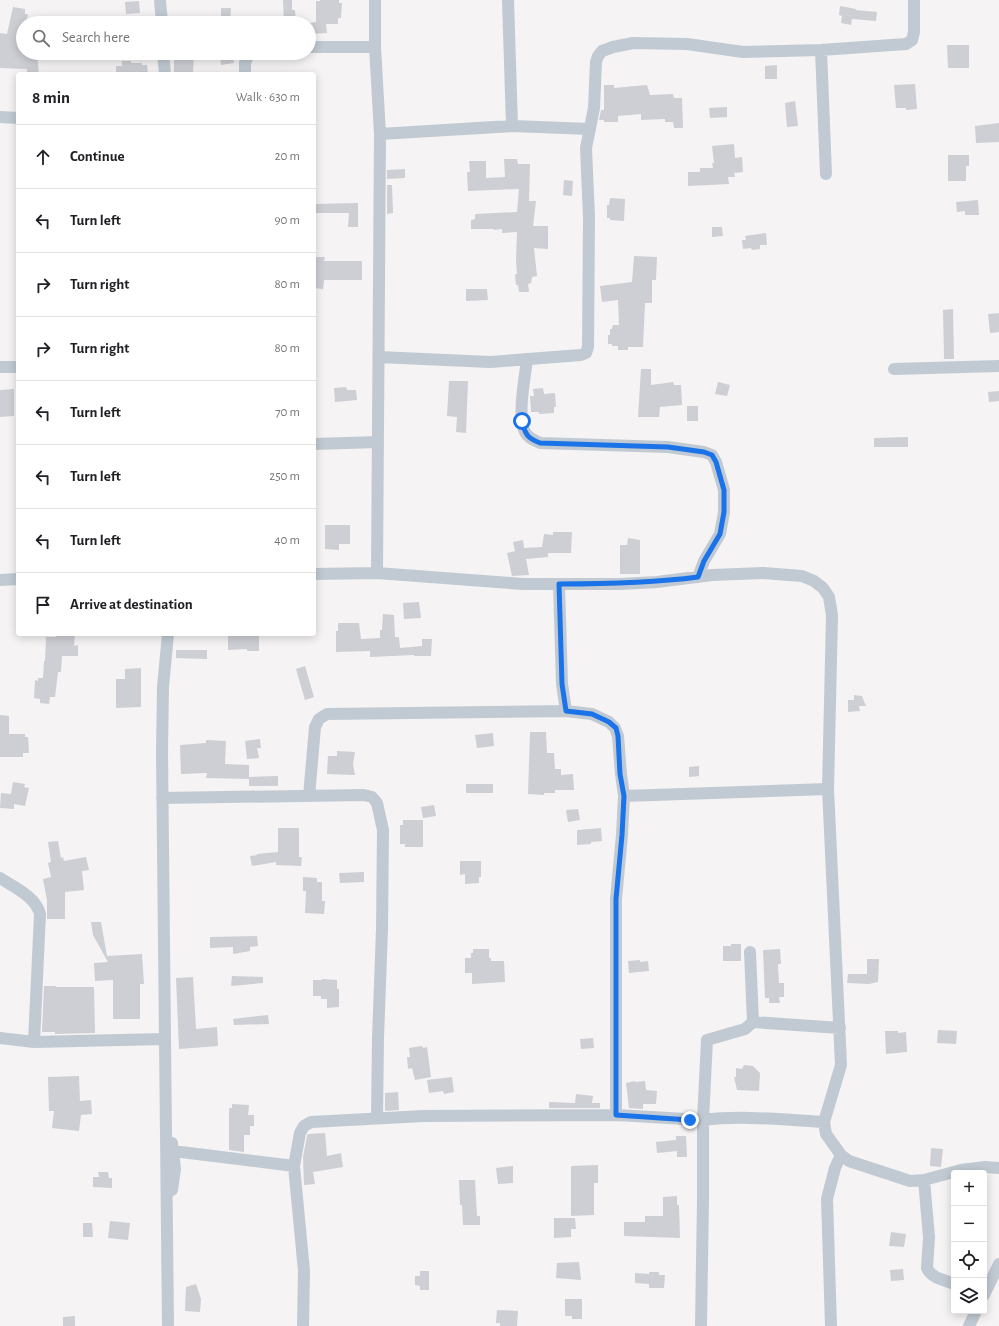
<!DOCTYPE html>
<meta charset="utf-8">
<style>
body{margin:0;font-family:"Alegreya Sans",sans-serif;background:#f6f6f6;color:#202124}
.controls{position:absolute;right:12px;bottom:12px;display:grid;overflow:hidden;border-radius:4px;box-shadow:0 2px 10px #0003}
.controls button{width:36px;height:36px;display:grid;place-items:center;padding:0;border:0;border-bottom:1px solid #e0e0e0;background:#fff;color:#202124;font:20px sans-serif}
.stop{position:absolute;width:12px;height:12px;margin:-9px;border:3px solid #1a73e8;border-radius:50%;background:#fff}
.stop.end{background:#1a73e8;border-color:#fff;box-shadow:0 1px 4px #0008}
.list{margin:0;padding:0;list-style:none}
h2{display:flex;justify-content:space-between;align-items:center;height:52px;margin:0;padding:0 16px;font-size:17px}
h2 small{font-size:13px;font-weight:400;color:#757577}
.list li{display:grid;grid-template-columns:26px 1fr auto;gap:12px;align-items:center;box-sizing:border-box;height:64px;padding:0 16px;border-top:1px solid #e0e0e0}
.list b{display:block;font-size:15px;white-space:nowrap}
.list em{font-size:13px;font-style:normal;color:#757577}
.icon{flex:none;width:22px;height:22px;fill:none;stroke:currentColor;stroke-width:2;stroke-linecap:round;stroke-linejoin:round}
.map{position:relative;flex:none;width:999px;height:1326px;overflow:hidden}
.search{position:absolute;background:#fff;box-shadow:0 2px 10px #0003;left:16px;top:16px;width:300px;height:44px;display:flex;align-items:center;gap:10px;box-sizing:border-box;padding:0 14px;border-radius:22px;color:#757577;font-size:15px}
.panel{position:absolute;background:#fff;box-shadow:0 2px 10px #0003;left:16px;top:72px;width:300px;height:564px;border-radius:4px}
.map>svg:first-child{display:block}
.building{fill:#cdcfd5}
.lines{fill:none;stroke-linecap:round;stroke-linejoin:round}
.minor{stroke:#c1cad2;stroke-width:12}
.route{stroke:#1a73e8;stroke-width:5}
</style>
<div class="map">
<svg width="999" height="1326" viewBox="0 0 999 1326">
<rect width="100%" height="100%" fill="#f5f3f3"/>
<path class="building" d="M283,0H292V10H295L296,23H284Z
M320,0H339V3H342L341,18H338V24H326L327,33L309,34V23L316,22V1H320Z
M139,1L140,13L126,14L125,2Z
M840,6L856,9V10L877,12L876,21L852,19L851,25L841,23L842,16L839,15Z
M13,7L25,9V14H28L26,23H23V53H37L39,74H27V69L0,68V33L7,34Z
M221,8H231L230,23H221Z
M947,45H969V68H948Z
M174,53H194L193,73H174Z
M228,53H233L234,63L221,65L220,54Z
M122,61H131V63H142V65H147L148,74H116V66H122Z
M777,65V79H765V66Z
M915,84L917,109L906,110V108H896L894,85Z
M604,85H614V88L647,85L650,95L673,94L674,98H682L683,128H674L673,122H665V119L641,120V114L618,116V122H604V120H599L601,110H604Z
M795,101L798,126L787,127L785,103Z
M727,107V117L710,118L709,108Z
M999,123V142L976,143L975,126Z
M734,144L735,158L742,157L743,172L734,173L735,177H728L729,184L688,186V172H700V168H713L712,163H714L712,146Z
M948,155H969V166H966V181H948Z
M504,159H517L518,164H530L529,201H536L533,226H548V249L534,248L537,276L532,277L531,283L528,284L529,292H519L518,285H516L515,274H517L516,260L517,232L502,233V229L494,230V229H471V220L475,219V214L517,212L519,189L468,191L467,172H470L469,161H486V178L505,177Z
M405,169V178L387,179V170Z
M564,180L573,181L572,196L563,195Z
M387,185H392L393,213L387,214Z
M610,198L625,199L624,221L610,220V218H607V205H609Z
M978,200L979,215H965V211L957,212L956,202Z
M358,203V227H348L349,213H314V204Z
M712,227H722L723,236L712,237Z
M766,233L767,245H760V249L752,250L751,248L743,249L742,240H746L745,236Z
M634,256L657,257L656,280H652V303H645L643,347H628V350H618V346H612V344H608V335H610V329H612L613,325H619L618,300L602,302L600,286L632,282Z
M314,257H325L324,261H362V280H324L323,289L314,288Z
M466,289H487L488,300L466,301Z
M953,309L954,359H944L943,310Z
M999,313V332L990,333L988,314Z
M641,369H651V385L673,382L674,385H681L682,405L660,407L659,417H638Z
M449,381H468L466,433L456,432L457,417L447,416Z
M718,382L730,385L727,396L715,394Z
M346,387L347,390H356L357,400L335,402L334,388Z
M543,388L544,394L555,393L556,407H554V413L539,414V412H531L530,396H534L533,389Z
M14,389V416L0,417V390Z
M999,391V401L989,402L988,392Z
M687,406H698V421H687Z
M908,437V447H874V438Z
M325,525H350V544H339V550L325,549Z
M553,532H572L571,553H548V557L526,559L529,575L512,576L507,553L515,551L513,542L523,540L524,548L542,547L544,534L553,535Z
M628,538L640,540V574H620V545H627Z
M419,602L421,618L404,619L403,603Z
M383,614L394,615L395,637H399L400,648L422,646V639H432L431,656H414V655L370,657V651L336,652V631H338V623H359L361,639L380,638V630H382Z
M56,634H75L74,646L78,645V656H62L61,672H58L55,697H50L49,704L40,703V699L34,698L35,680L38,681V678H43L44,661H45L46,637H56Z
M228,634H259V651H247V649L228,650Z
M176,650H207V659L176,658Z
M305,666L314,697L305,700L296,669Z
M141,668V707L116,708V679H125V669Z
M854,695L862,696L866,706H859L860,711L848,712V700H854Z
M0,715L9,716V734H25V737H28L29,753H23V757H0Z
M530,732H546L547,753H554L555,769H561V775L573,774L574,790H555V793H544V795L528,794Z
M493,733L494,746L477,748L475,735Z
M260,739L261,748H257L259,758L247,759L245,741Z
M206,740L226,741L225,764L249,765V779L206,778L207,773L181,774L180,745L206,743Z
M337,751L355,752L353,764L355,775L327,774L328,756H337Z
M699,766V776L689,777V767Z
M278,776V786H249V777Z
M13,782L25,784L24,787L29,788L25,806L14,804V809L0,808L1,793L11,794Z
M466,784H493V793H466Z
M434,805L436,816L423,818L421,807Z
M578,809L580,820L568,822L566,810Z
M403,820H423V847H405V844H400V825H403Z
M278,828H299V857H302L301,866L276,865V862L252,866L250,856L257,855V854L278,852Z
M601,828L602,841L591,842V844L577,845V830Z
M58,841L61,858L63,857L64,861L86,857L89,870L82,871L84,890L65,892V919H47V900L43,879L51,877L48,863L51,862L48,842Z
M460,861H481V877H479V883L465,884V874L460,875Z
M364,872V882L340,883L339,873Z
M303,877L317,878V882H322V901H325L324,914L305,913L306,891H303Z
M91,922H101L107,956L142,954L144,984H140V1019H113V980L95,981L94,963L108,962L93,935Z
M257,936L258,946L250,947V951L233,954V947L210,948V937Z
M731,944H741V961H723V946H731Z
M473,949H489V958H491V961H504L505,982L472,984V973H465V958H471V953H473Z
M780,949L781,964H778L779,983H784V997H779L780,1003H769V998H765L763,950Z
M867,959H879L878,982L869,984L847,983L848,974H867Z
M640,960V962L648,961L649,971L629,973L628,961Z
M232,976L263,977V983L231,986Z
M193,977L196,1029L217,1027L218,1046L179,1049L176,978Z
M322,979L337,980V989H339V1007L327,1008V999H321V996H313V980H322Z
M44,986H56V987H94L95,1033L55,1034V1032H42Z
M268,1015L269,1024L234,1025L233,1019Z
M938,1030L957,1031L956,1044L937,1043Z
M885,1031H898V1033L906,1032L907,1052L886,1054Z
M593,1038L594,1048L581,1049L580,1039Z
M422,1046L423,1048L427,1047L431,1077L415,1080L412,1068L408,1069L407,1057H410L409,1048Z
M744,1065L753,1066L760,1073L759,1091L737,1090L734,1077H736V1068L742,1069Z
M79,1076L80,1101L91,1100L92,1114L81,1115L79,1131L52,1128L54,1111H49L48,1077Z
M452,1077L454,1092L444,1094L443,1091L429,1093L427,1080Z
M635,1081V1082L645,1081L646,1090L657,1091L656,1104H643V1109L629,1108L626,1083Z
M398,1092L399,1110L385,1111V1093Z
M576,1094L593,1096L592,1103H600V1108H549V1102L575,1103Z
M232,1104L249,1105L248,1115H254V1126H250V1135H244V1152L229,1150V1108H232Z
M325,1133L327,1156L341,1153L343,1167L313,1172L315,1184L304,1185L303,1157L307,1136L308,1134Z
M676,1136H686L687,1157H677V1151L657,1153L656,1142L676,1140Z
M931,1148L943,1149L941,1167L930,1166Z
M598,1165V1183H594V1215L571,1216V1166Z
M513,1166V1183L498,1184L496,1168Z
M98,1172H108L109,1178H112V1188L93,1187V1177H99Z
M459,1180H475L477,1216H480V1225H463L462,1205H460Z
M677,1196V1205H679L680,1238L624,1236V1222H645V1216H663V1197Z
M554,1218H575L576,1229H571V1237L554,1238Z
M110,1221L130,1223L128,1240L108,1238Z
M83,1223H92L93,1237H83Z
M891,1232L906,1234L904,1247L889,1246Z
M579,1262L581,1280L556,1278L557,1263Z
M903,1269L904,1280L891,1281L890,1270Z
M420,1271H429V1290H420V1286L415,1285V1276H420Z
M649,1272H659V1275H665L664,1288H649V1284L635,1283V1273L649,1274Z
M196,1284L201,1299L200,1312L185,1311L186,1287Z
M565,1299H582V1319H572V1316H565Z
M497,1310L518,1311L517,1326H500V1323H496Z
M75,1316V1326H63V1317Z"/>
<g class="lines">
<path class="minor" d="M160,0L162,23
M375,0V47L380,134L377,573
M309,47H375
M821,50L826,174
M163,53L165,74
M245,74V63L249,53
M0,117L18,118
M512,126L590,129
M380,134L512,126L508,0
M379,357L490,362L581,355L586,353L588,347L589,217L586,148L594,108L596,62L598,56L602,51L613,47L633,43L687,44L743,52L821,50L906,44L912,40L914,32V0
M527,359C525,378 517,415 525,432C528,438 534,440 540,443L668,447L704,452L712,455L716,462L724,490V512L720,534L704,561L698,577
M0,367H18
M894,369L999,366
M314,444L378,442
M314,574L377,573L523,584H620L657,582L712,575L763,573L802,576L814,581L823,588L829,597L832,615L828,789
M0,580L18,579
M559,584L562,684L566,711L592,714L609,722L615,728L618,736L621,774L624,796L622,835L616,899V1115
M309,796L315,727L319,719L327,714L566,711
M624,796L828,789L841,1065L824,1122L826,1134L841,1155L849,1161L910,1181L924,1180L961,1170L985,1167L999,1168
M162,798L364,795L372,797L377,803L383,830L382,929L378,1038L377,1118
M0,878C14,887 36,897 40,914L34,1042
M750,952L753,1022L745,1029L707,1040L703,1120C743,1115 784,1120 824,1122
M753,1022L840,1028
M0,1038L34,1042L164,1039
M173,1151L294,1166
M924,1180L929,1237L927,1268C931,1278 945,1280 954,1284
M172,1190L175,1169L172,1143
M984,1295L999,1264
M168,1326L162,752L163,687L168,634
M303,1326L304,1271L294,1166L300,1133L304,1126L311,1122L424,1116L616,1115L703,1120V1199L701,1326
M831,1326L827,1199L835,1168L841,1155
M969,1326L976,1311"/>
</g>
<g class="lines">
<path class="route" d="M522,421C525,434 527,438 540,443L668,447L704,452L712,455L716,462L724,490V512L720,534L704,561L698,577C652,583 606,584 559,584L562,684L566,711L592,714L609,722L616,728L618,736L620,774L624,796L622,835L616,899V1115L690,1120"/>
</g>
</svg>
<div class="controls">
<button>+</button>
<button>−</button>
<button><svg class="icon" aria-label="locate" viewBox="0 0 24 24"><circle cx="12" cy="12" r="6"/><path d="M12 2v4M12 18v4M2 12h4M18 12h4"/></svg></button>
<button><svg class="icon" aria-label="layers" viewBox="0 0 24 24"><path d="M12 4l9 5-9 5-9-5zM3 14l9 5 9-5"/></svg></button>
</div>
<div class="stop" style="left:522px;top:421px"></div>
<div class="stop end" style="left:690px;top:1120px"></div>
<div class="search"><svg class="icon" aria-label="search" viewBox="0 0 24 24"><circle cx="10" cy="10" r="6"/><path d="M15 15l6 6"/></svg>Search here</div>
<section class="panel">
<h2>8 min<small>Walk · 630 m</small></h2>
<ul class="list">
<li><svg class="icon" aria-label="ahead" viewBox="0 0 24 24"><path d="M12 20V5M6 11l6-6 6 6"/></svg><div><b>Continue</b></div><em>20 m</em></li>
<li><svg class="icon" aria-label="left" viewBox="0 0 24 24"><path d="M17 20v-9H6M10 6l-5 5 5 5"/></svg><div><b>Turn left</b></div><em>90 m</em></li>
<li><svg class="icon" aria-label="right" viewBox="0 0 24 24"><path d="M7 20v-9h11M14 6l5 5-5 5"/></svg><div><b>Turn right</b></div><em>80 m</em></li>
<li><svg class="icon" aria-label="right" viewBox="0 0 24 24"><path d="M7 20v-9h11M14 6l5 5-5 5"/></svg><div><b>Turn right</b></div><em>80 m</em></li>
<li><svg class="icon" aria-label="left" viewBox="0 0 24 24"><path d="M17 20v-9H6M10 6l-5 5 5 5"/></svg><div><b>Turn left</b></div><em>70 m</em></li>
<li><svg class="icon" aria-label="left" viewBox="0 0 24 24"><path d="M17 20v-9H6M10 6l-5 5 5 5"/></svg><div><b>Turn left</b></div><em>250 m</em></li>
<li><svg class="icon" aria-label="left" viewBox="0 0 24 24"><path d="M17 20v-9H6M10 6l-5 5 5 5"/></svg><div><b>Turn left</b></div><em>40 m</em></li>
<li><svg class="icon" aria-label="arrive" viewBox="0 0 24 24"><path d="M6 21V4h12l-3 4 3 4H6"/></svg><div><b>Arrive at destination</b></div></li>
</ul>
</section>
</div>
